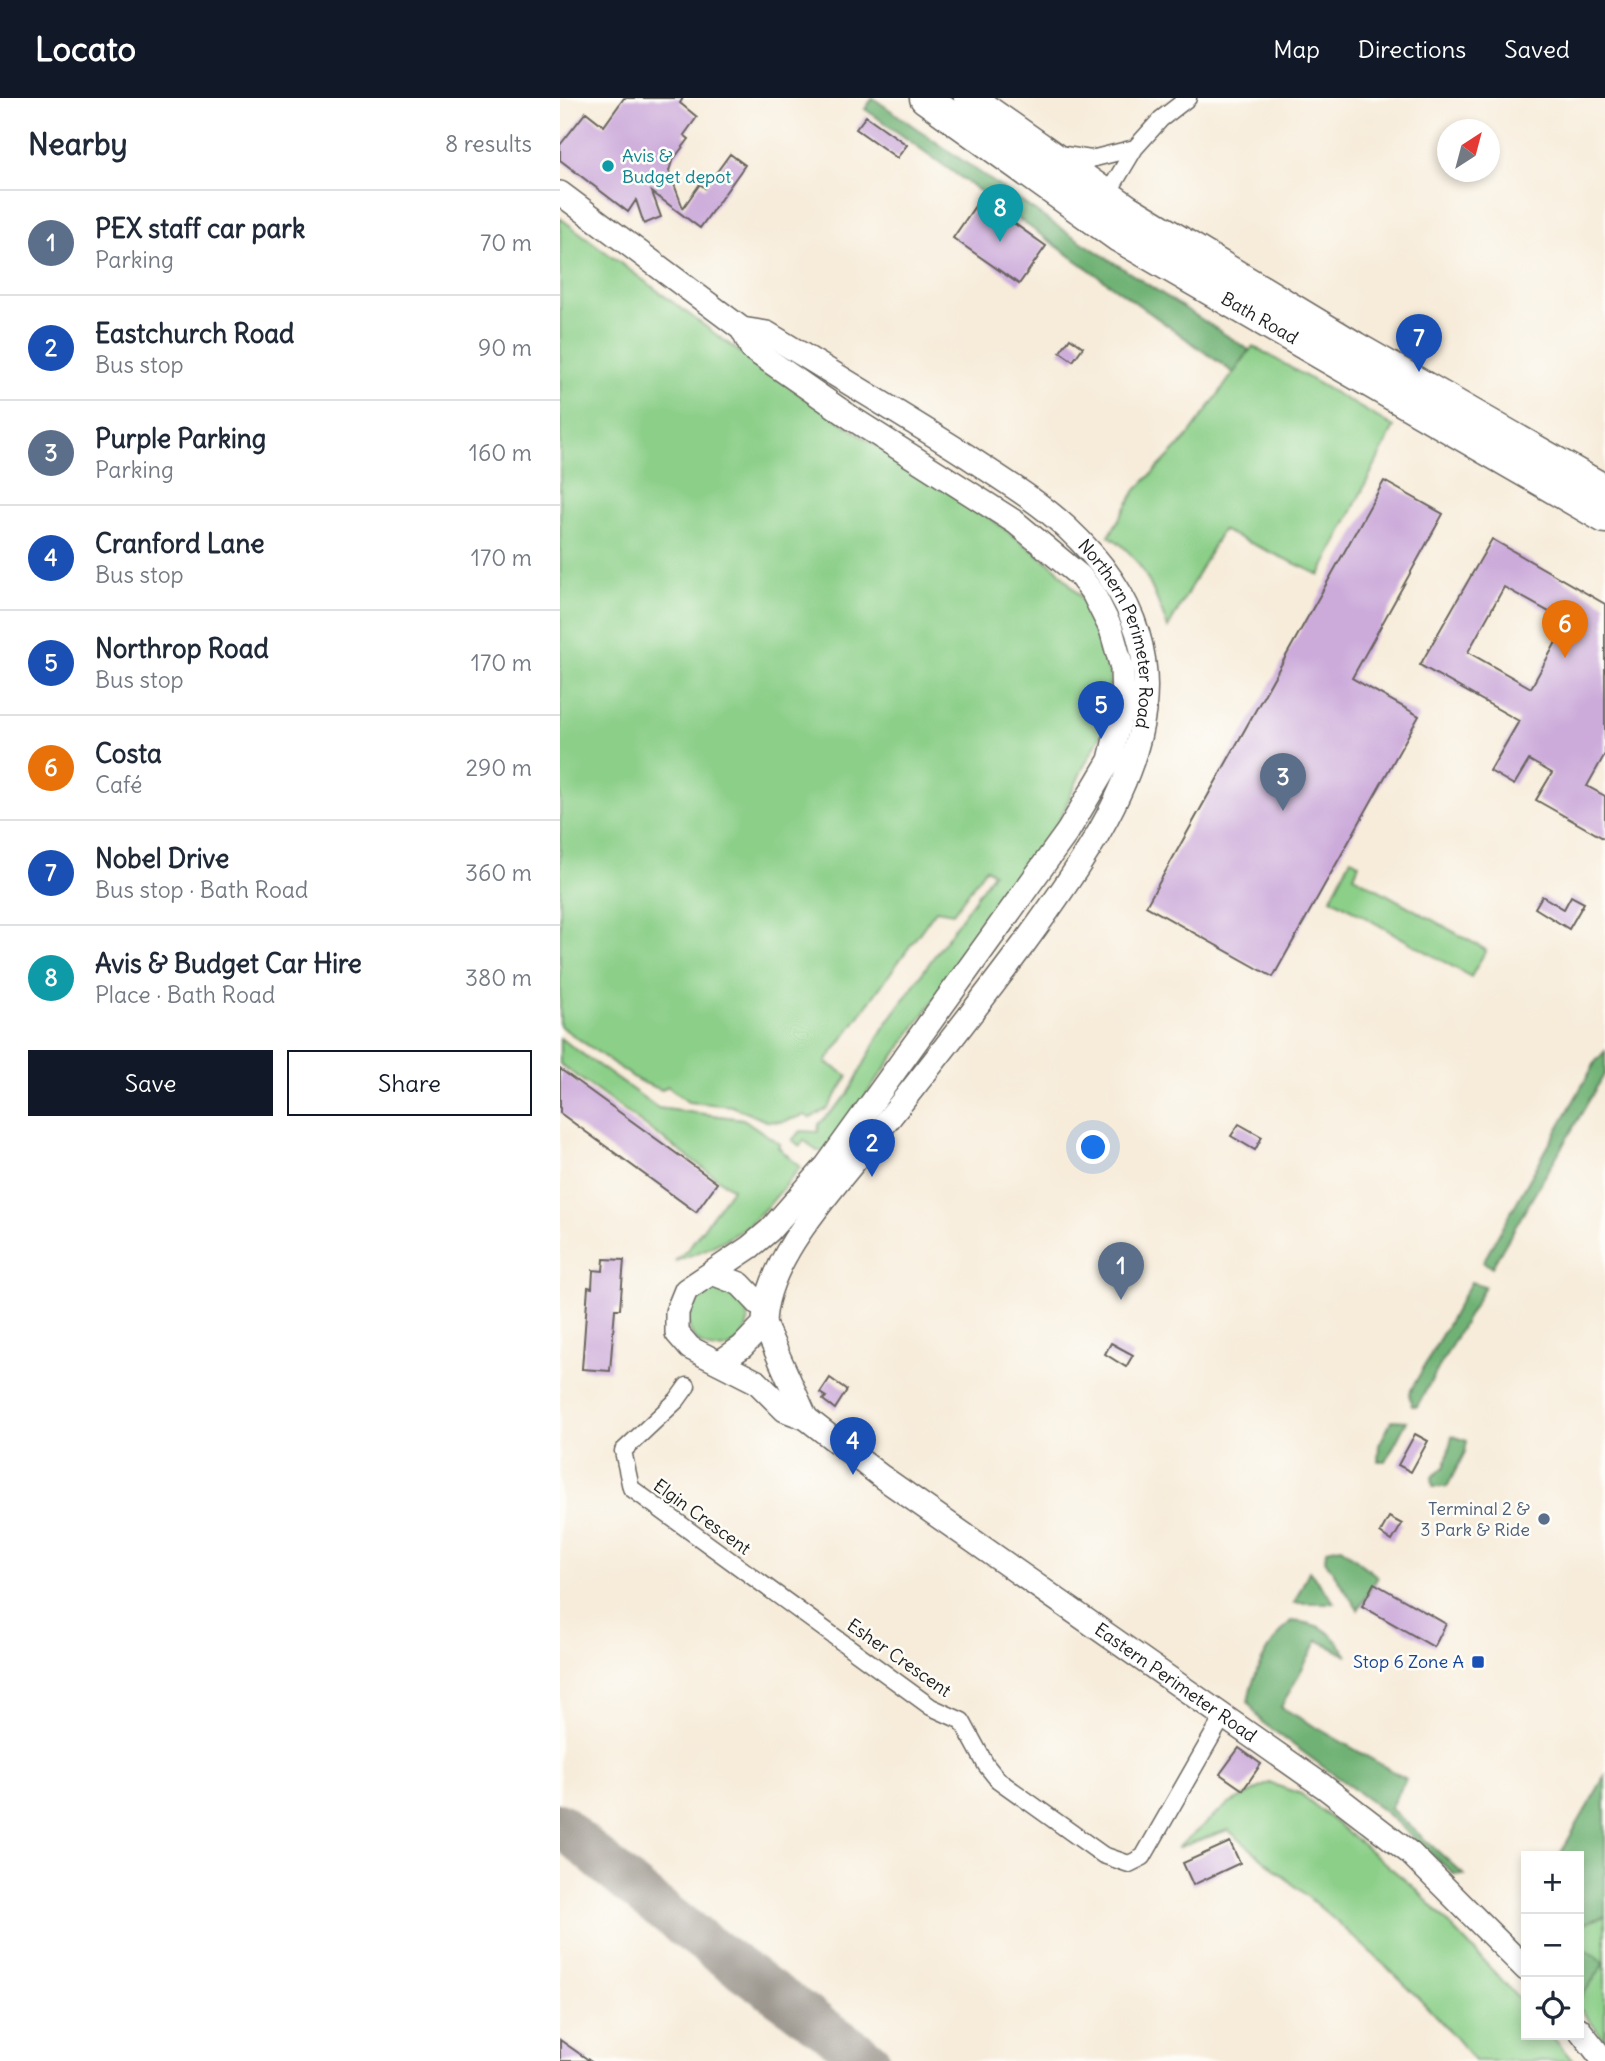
<!DOCTYPE html>
<meta charset="utf-8">
<style>
body{margin:0;font-family:Delius,sans-serif;background:#f6f6f7;color:#1f2937}
.controls{position:absolute;right:21px;bottom:21px;display:grid;overflow:hidden;border-radius:0px;box-shadow:0 4px 10px #0003}
.controls button{width:63px;height:63px;display:grid;place-items:center;padding:0;border:0;border-bottom:2px solid #e0e1e3;background:#fff;color:#1f2937;font:35px sans-serif}
.compass{position:absolute;left:877px;top:21px;width:63px;height:63px;border-radius:50%;background:#fff;box-shadow:0 4px 10px #0003;rotate:36deg}
.you{position:absolute;left:534px;top:1050px;width:24px;height:24px;margin:-18px;border:5px solid #fff;border-radius:50%;background:#1a73e8;box-shadow:0 0 0 10px #1a73e833}
.badge{display:grid;place-items:center;width:46px;height:46px;border-radius:50%;background:#111827;color:#fff;font-size:23px;font-weight:700}
.pin{position:absolute;translate:-50% -58px;filter:drop-shadow(0 2px 4px #0008)}
.pin::after{content:'';position:absolute;top:37px;width:24px;height:21px;background:inherit;clip-path:polygon(0 0,100% 0,50% 100%)}
.list{margin:0;padding:0;list-style:none}
h2{display:flex;justify-content:space-between;align-items:center;height:91px;margin:0;padding:0 28px;font-size:30px}
h2 small{font-size:23px;font-weight:400;color:#747a83}
.list li{display:grid;grid-template-columns:46px 1fr auto;gap:21px;align-items:center;box-sizing:border-box;height:105px;padding:0 28px;border-top:2px solid #e0e1e3}
.list b{display:block;font-size:26px;white-space:nowrap}
.list p{margin:0;font-size:23px;white-space:nowrap;color:#747a83}
.list em{font-size:23px;font-style:normal;color:#747a83}
.actions{display:flex;gap:14px;padding:21px 28px}
.actions a{flex:1;padding:16px 0;border:2px solid #111827;border-radius:0px;text-align:center;font-size:24px;color:#111827}
.actions .main{background:#111827;color:#fff}
.icon{flex:none;width:38px;height:38px;fill:none;stroke:currentColor;stroke-width:2;stroke-linecap:round;stroke-linejoin:round}
.map{position:relative;flex:none;width:1045px;height:1963px;overflow:hidden}
header{display:flex;align-items:center;gap:42px;box-sizing:border-box;height:98px;padding:0 35px;background:#111827;color:#fff}
header strong{font-size:33px}
nav{display:flex;gap:38px;margin-inline-start:auto;font-size:24px}
main{display:flex}
aside{flex:1;background:#fff}
.map>svg:first-child{display:block}
.green{fill:#8bcf88;stroke:#547652;stroke-width:2}
.forest{fill:#70b274;stroke:#466748;stroke-width:2}
.lines{fill:none;stroke-linecap:round;stroke-linejoin:round}
.taxiway{stroke:#8a847b;stroke-width:42}
.building{fill:#ccaada;fill-rule:evenodd}
.street-casing{stroke:#69655e;stroke-width:19}
.secondary-casing{stroke:#69655e;stroke-width:26}
.highway-casing{stroke:#69655e;stroke-width:33}
.street{stroke:#fff;stroke-width:16}
.secondary{stroke:#fff;stroke-width:23}
.highway{stroke:#fff;stroke-width:30}
.culture-dot{fill:#0f9aa8;stroke:#fdfcf7;stroke-width:2.5}
.service-dot{fill:#5c6f8a;stroke:#fdfcf7;stroke-width:2.5}
.transit-dot{fill:#1a4fb4;stroke:#fdfcf7;stroke-width:2.5}
.labels{text-anchor:middle;stroke-width:5;stroke-linejoin:round;paint-order:stroke}
.culture-label{font-size:18px;fill:#0d838f;stroke:#fdfcf7;text-anchor:start}
.street-label{font-size:18px;fill:#1c1c1c;stroke:#fdfcf7}
.service-label{font-size:18px;fill:#4e5e75;stroke:#fdfcf7;text-anchor:end}
.transit-label{font-size:18px;fill:#164399;stroke:#fdfcf7;text-anchor:end}
</style>
<header>
<strong>Locato</strong>
<nav><a>Map</a><a>Directions</a><a>Saved</a></nav>
</header>
<main>
<aside>
<h2>Nearby<small>8 results</small></h2>
<ul class="list">
<li><span class="badge" style="background:#5c6f8a">1</span><div><b>PEX staff car park</b><p>Parking</p></div><em>70 m</em></li>
<li><span class="badge" style="background:#1a4fb4">2</span><div><b>Eastchurch Road</b><p>Bus stop</p></div><em>90 m</em></li>
<li><span class="badge" style="background:#5c6f8a">3</span><div><b>Purple Parking</b><p>Parking</p></div><em>160 m</em></li>
<li><span class="badge" style="background:#1a4fb4">4</span><div><b>Cranford Lane</b><p>Bus stop</p></div><em>170 m</em></li>
<li><span class="badge" style="background:#1a4fb4">5</span><div><b>Northrop Road</b><p>Bus stop</p></div><em>170 m</em></li>
<li><span class="badge" style="background:#e8710a">6</span><div><b>Costa</b><p>Café</p></div><em>290 m</em></li>
<li><span class="badge" style="background:#1a4fb4">7</span><div><b>Nobel Drive</b><p>Bus stop · Bath Road</p></div><em>360 m</em></li>
<li><span class="badge" style="background:#0f9aa8">8</span><div><b>Avis &amp; Budget Car Hire</b><p>Place · Bath Road</p></div><em>380 m</em></li>
</ul>
<div class="actions"><a class="main">Save</a><a>Share</a></div>
</aside>
<div class="map">
<svg width="1045" height="1963" viewBox="0 0 1045 1963">
<rect width="100%" height="100%" fill="#fdfcf7"/>
<filter id="ink" filterUnits="userSpaceOnUse"><feTurbulence type="fractalNoise" baseFrequency=".0143" numOctaves="2"/><feDisplacementMap in="SourceGraphic" scale="14" xChannelSelector="R" yChannelSelector="G"/><feConvolveMatrix kernelMatrix="1 2 1 2 8 2 1 2 1" color-interpolation-filters="sRGB"/></filter>
<filter id="wash" filterUnits="userSpaceOnUse"><feTurbulence type="fractalNoise" baseFrequency=".00686" numOctaves="4" result="noise"/><feDisplacementMap in="SourceGraphic" scale="28" xChannelSelector="R" yChannelSelector="G"/><feGaussianBlur stdDeviation="1.57" result="paint"/><feColorMatrix in="noise" values="0 0 0 0 0 0 0 0 0 0 0 0 0 0 0 0 0 1.4 0 .05"/><feComposite in="paint" operator="in"/></filter>
<g filter="url(#wash)">
<rect width="100%" height="100%" fill="#f7ecda"/>
<path class="green" d="M0,120L177,252L300,337L428,418L496,470L526,505L543,541L550,579L548,624L522,672L494,734L266,1053H257L244,1042L240,1048L232,1042L241,1033L258,1034L259,1026L287,998L322,932L433,775L426,770L393,815L376,812L266,964L288,978L268,1010L250,1020L245,1017L222,1024L206,1023L172,1008L128,1004L107,988L102,992L79,983L0,928Z
M693,248L834,329L760,477L662,432L608,530C595,495 582,458 549,438L576,392L626,341Z
M791,760L799,766L794,778L926,852L911,879L771,800Z
M0,940L98,1010L183,1021L220,1046L218,1049L240,1069C198,1123 180,1141 115,1163L127,1152L172,1091L0,966Z
M128 1221a30 30 0 1 1 60 0a30 30 0 1 1-60 0Z
M1045,1678V1942L1019,1910V1758H999Z
M709,1685L741,1696L856,1791L966,1908V1937H991L1013,1963H915C844,1876 754,1804 668,1732L617,1750L667,1707Z"/>
<path class="forest" d="M313,0L485,120L689,252L674,275L305,11Z
M1045,953V975L932,1169L923,1164L1036,963Z
M911,1184L925,1188L857,1308H852L849,1296Z
M832,1322L847,1323L826,1363H818L819,1347Z
M892,1338L907,1343L905,1354L887,1389H873L872,1379L885,1368Z
M781,1449L818,1479L798,1512L765,1462L766,1452Z
M749,1473L771,1500L774,1505H734Z
M731,1523C763,1526 769,1531 788,1558L758,1542L721,1609L846,1681L830,1710L904,1777L894,1776L825,1714L702,1624L688,1604C693,1574 709,1545 731,1523Z
M1045,1678V1818L1022,1826L1019,1831V1758H999Z
M1019,1847L1045,1865L1019,1902Z"/>
<g class="lines">
<path class="taxiway" d="M0,1726C96,1816 204,1886 310,1963"/>
</g>
<g id="blocks">
<path class="building" d="M64,0H123L120,5L137,19L124,37L129,41L112,63L109,73L123,110L140,86L145,90L170,56L185,67L140,130L92,94L101,119L84,126L76,102L68,114L0,62V47L26,14L44,28Z
M306,18L347,47L337,60L296,31Z
M420,101L486,148L459,186L393,140Z
M510,240L523,249L513,263L500,254Z
M824,383L883,416L792,580L859,618L713,879L586,808Z
M932,441L1045,506V656L1027,688L1045,698V741L976,702L992,675L969,662L954,687L930,673L959,623L860,567ZM944,489L1007,524L971,590L908,554Z
M982,798L1004,811L1011,798L1024,805L1009,831L975,810Z
M0,971L157,1085L136,1114L0,1015Z
M679,1026L702,1039L695,1052L671,1038Z
M44,1161L64,1162L60,1211H55L50,1273L22,1271L28,1189L32,1190L33,1172L43,1173Z
M551,1245L573,1257L566,1269L545,1256Z
M270,1280L287,1292L275,1311L263,1302L266,1299L260,1295Z
M855,1336L868,1343L851,1374L838,1367Z
M829,1419L842,1426L832,1443L820,1435Z
M814,1485L886,1526L874,1549L802,1508Z
M679,1650L701,1666L683,1692L660,1676Z
M670,1744L680,1765L633,1787L623,1765Z
M0,1942L30,1963H0Z"/>
</g>
</g>
<g filter="url(#ink)">
<use href="#blocks" fill-opacity="0" stroke="#69655e" stroke-width="2"/>
<g class="lines">
<defs>
<path id="street" d="M498,56L531,61L575,50
M544,102L575,50L601,21L628,0
M127,1288L117,1302L63,1353L71,1390L371,1609L402,1623L426,1667L438,1682L543,1757L569,1766L583,1759L664,1617"/>
<g id="secondary">
<path id="s1" d="M0,95L182,231L207,235C274,276 341,316 407,358C441,381 477,402 507,430C657,570 563,710 466,843C417,909 366,974 315,1038C276,1088 205,1160 204,1226L182,1249L160,1264"/>
<path id="s2" d="M182,231L192,251L293,321L455,424L520,478L533,495L551,531L562,570L563,607L550,662L508,733L267,1067L210,1132L190,1149L126,1192L117,1214V1235L130,1250L197,1284L225,1312L246,1320L322,1379L763,1688L850,1755L966,1871"/>
<path d="M152,1175L180,1186L204,1211"/>
<path d="M204,1226L246,1320"/>
<path d="M1019,1931L1044,1963"/>
</g>
<g id="highway">
<path id="s3" d="M365,0L559,139L1045,420"/>
<path d="M409,0L568,112L795,249L1045,392"/>
</g>
</defs>
<use href="#street" class="street-casing"/>
<use href="#secondary" class="secondary-casing"/>
<use href="#highway" class="highway-casing"/>
<use href="#street" class="street"/>
<use href="#secondary" class="secondary"/>
<use href="#highway" class="highway"/>
</g>
</g>
<circle class="culture-dot" cx="48" cy="68" r="7"/>
<circle class="service-dot" cx="984" cy="1421" r="7"/>
<rect class="transit-dot" x="911" y="1557" width="14" height="14" rx="3.5"/>
<g class="labels">
<g class="culture-label">
<text x="62" y="64">Avis &amp;<tspan x="62" dy="21">Budget depot</tspan></text>
</g>
<g class="street-label">
<text dy="6" stroke="none"><textPath href="#s3" startOffset="401">Bath Road</textPath></text>
<text dy="6" stroke="none"><textPath href="#s1" startOffset="733">Northern Perimeter Road</textPath></text>
<text transform="translate(142 1419) rotate(36)" y="6">Elgin Crescent</text>
<text transform="translate(339 1560) rotate(35)" y="6">Esher Crescent</text>
<text dy="6" stroke="none"><textPath href="#s2" startOffset="1958">Eastern Perimeter Road</textPath></text>
</g>
<g class="service-label">
<text x="970" y="1417">Terminal 2 &amp;<tspan x="970" dy="21">3 Park &amp; Ride</tspan></text>
</g>
<g class="transit-label">
<text x="904" y="1570">Stop 6 Zone A</text>
</g>
</g>
</svg>
<div class="controls">
<button>+</button>
<button>−</button>
<button><svg class="icon" aria-label="locate" viewBox="0 0 24 24"><circle cx="12" cy="12" r="6"/><path d="M12 2v4M12 18v4M2 12h4M18 12h4"/></svg></button>
</div>
<svg class="compass" viewBox="-18 -18 36 36"><path d="M0-13l5 13h-10z" fill="#e53935"/><path d="M0 13l5-13h-10z" fill="#747a83"/></svg>
<div class="you"></div>
<div class="pin badge" style="left:561px;top:1202px;background:#5c6f8a">1</div>
<div class="pin badge" style="left:312px;top:1079px;background:#1a4fb4">2</div>
<div class="pin badge" style="left:723px;top:713px;background:#5c6f8a">3</div>
<div class="pin badge" style="left:293px;top:1377px;background:#1a4fb4">4</div>
<div class="pin badge" style="left:541px;top:641px;background:#1a4fb4">5</div>
<div class="pin badge" style="left:1005px;top:560px;background:#e8710a">6</div>
<div class="pin badge" style="left:859px;top:274px;background:#1a4fb4">7</div>
<div class="pin badge" style="left:440px;top:144px;background:#0f9aa8">8</div>
</div>
</main>
